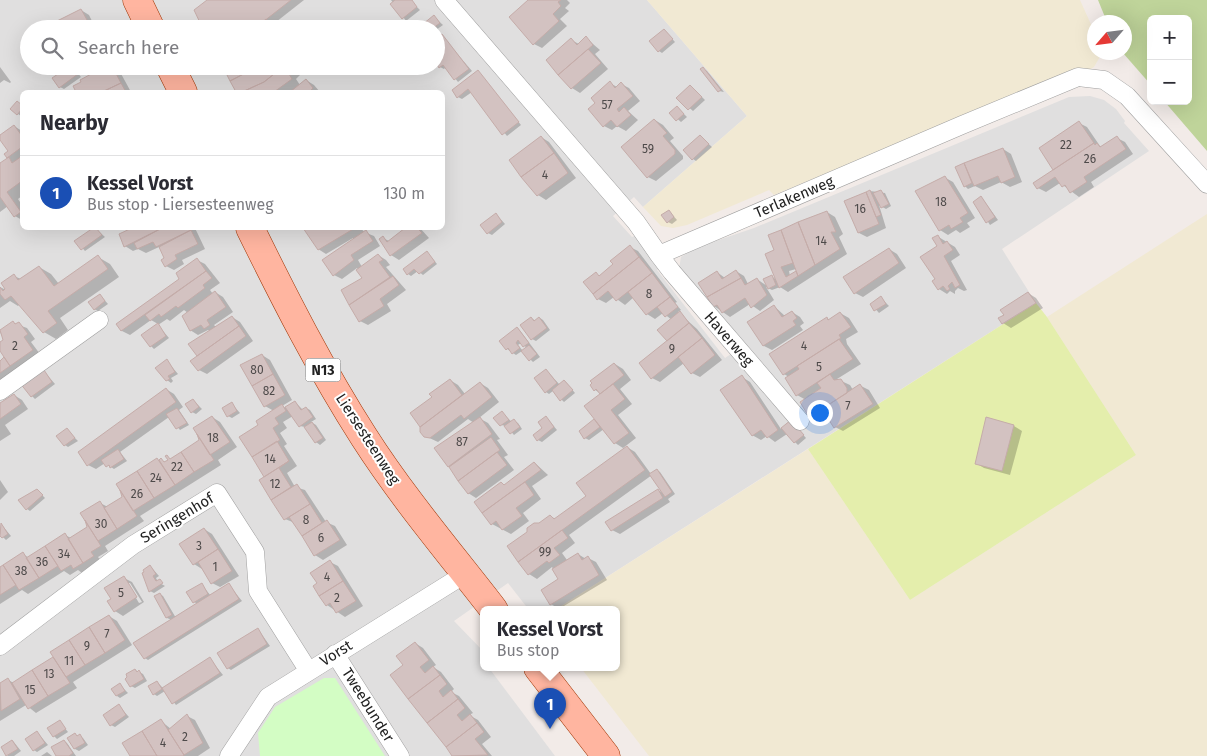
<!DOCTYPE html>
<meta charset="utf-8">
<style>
body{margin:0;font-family:"Fira Sans",sans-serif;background:#f2f2f3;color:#2b2b33}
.controls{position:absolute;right:15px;top:15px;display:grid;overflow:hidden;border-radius:8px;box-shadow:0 5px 20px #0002}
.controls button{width:45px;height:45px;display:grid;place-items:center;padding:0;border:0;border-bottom:1px solid #e1e1e2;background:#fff;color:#2b2b33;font:25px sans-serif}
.compass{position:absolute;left:1087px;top:15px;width:45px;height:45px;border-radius:50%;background:#fff;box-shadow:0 5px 20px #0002;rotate:242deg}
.you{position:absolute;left:819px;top:412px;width:18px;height:18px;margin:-12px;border:4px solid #fff;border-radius:50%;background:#1a73e8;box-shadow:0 0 0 8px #1a73e833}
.badge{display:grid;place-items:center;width:32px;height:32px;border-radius:50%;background:#b45309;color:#fff;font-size:16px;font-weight:700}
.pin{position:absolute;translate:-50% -41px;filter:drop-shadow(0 1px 2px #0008)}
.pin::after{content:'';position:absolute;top:26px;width:18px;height:15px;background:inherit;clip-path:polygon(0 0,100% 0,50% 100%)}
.popup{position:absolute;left:480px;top:606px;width:140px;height:65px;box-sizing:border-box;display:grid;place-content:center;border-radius:8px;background:#fff;filter:drop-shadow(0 1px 4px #0005);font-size:16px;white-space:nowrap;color:#7c7c81}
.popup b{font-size:19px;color:#2b2b33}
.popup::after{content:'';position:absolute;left:50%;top:100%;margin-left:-10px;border:10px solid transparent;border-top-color:#fff}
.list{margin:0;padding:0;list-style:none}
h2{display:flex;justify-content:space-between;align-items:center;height:65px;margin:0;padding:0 20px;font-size:21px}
h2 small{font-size:16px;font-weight:400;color:#7c7c81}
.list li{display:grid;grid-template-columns:32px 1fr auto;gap:15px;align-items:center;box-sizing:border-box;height:75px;padding:0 20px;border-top:1px solid #e1e1e2}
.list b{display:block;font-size:19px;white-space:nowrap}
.list p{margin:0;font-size:16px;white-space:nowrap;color:#7c7c81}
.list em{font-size:16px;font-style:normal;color:#7c7c81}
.icon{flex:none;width:28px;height:28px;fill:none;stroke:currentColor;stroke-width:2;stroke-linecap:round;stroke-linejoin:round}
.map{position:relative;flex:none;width:1207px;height:756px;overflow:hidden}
.search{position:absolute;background:#fff;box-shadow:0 5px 20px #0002;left:20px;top:20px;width:425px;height:55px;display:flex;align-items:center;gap:12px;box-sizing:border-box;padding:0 18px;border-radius:28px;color:#7c7c81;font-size:19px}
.panel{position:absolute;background:#fff;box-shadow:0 5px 20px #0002;left:20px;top:90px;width:425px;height:140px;border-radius:8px}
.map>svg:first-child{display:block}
.residential{fill:#e0dfdf;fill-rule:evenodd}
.farmland{fill:#f1e9d3}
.grass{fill:#e4eeac}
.forest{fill:#bfd49a}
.park{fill:#d3fdc4}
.shadow{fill:#0003;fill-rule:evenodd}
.building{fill:#d3c2c1;stroke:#c5aca9}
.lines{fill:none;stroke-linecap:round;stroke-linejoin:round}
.street-casing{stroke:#9f9f9f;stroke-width:19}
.primary-casing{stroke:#9f3300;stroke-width:29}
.street{stroke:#fff;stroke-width:18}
.primary{stroke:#ffb5a0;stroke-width:28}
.labels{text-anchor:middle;stroke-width:4;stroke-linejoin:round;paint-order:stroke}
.number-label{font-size:12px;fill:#4e4a4a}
.shield{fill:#fff;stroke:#646464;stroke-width:1}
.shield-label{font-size:14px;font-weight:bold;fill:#222}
.street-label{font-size:15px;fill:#222;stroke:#fff}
</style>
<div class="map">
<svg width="1207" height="756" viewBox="0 0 1207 756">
<rect width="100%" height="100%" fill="#f2ebe8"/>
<path class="residential" d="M0,0H647L747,116L643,207L634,197L613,216L632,237L635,236L648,251L660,267L657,270L725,358L734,352L679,269L681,257L695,248L754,228L1069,97L1090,96L1104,100L1116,109L1125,121L1124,123L1149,151L1002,249L1036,303L555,610H529L508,583L454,621L484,652V668H489L555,756H0ZM29,29H436V66H29ZM22,92H442V228H22Z"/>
<path class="farmland" d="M647,0H1080L1094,31V52L1100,53L1101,55L1094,67L1086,72L1066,74L774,195L769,190L687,225L673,228L661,226L643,207L747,116Z
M1207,214V756H649L581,668H616V610H555L808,449L910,600L1136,455L1047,317Z"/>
<path class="grass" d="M1036,303L1047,317L1136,455L910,600L808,449Z"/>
<path class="forest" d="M1098,0H1207V151L1164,101H1188V19H1151V85L1123,53L1124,52V22H1107Z"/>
<path class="park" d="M324,678H335L385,756H260L258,733L275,707Z"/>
<path class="shadow" d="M209,0H304L276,22L286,29H204Z
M391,0H410L420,10L406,21Z
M528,0H567L570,3L565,8L569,11L560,19L567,26L542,48L534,44Z
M81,10L89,15L96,29H60Z
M434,17L443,25L436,30L428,29Z
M664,30L675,42L662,53L659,51Z
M442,36L472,71L458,82L446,67L444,69L440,67Z
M586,38L600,50L595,54L608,69L580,93L572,88L571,40L579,44Z
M72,66L81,77L64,89L60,87Z
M109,66L119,70L131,92H78L75,87Z
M223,66H300L304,71L296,79L300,85L306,80L314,85L320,92H236Z
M0,67L11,82L10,83L4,80L0,83Z
M703,69L707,71L724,92L719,91Z
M478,71L521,125L507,136L472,92L462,99L458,97Z
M610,83L617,87L621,84L629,88L640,101L628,111L638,120L626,131L617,126L612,130L604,126Z
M691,86L705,100L693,111L678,98Z
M18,103L22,106L21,116L18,114Z
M678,108L687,117L681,122L671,113Z
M655,120L663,125L674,138L670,141L683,156V159L656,181L648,177Z
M1079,123L1087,127L1100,146L1102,147L1117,138L1125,142L1133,154L1091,182L1094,187L1079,197L1060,183L1046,192L1038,188L1055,170Z
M14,126L22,131V196L18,199L22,205V220L15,216L8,206L0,212V165L9,159L5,154L9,151L0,136Z
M700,136L712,147L696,161L693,159Z
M541,137L549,142L576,178L546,200L538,195L511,161Z
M1003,149L1011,154L1022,182L1010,187L1001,182L983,190L975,186L968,189L965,186L957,168Z
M944,177L953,182L975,218L967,223L970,227L960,233L956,230L948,235L940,230Z
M870,191L885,193L891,206L886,209L879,205L886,228L867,237L859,233Z
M982,198L998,220L990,225L975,202Z
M669,211L677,220L672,224L668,222Z
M827,212L835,217L843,234L839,237L847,254L788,292L780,287L772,290L766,287L774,300L760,311L750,304L730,317L714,306L700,283L717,272L725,278L736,271L744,276L748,284L757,279L767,286L771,276L777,280L776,251L769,236ZM796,269L797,272L790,276L789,271Z
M496,214L505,224L492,235L488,233Z
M95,228L105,237L85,251L76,241Z
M135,228H195L205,249L182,260L184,264L174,270L166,266V258L159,247L146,253L138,249L133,251L125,246L120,235Z
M305,228H361L364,232L374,236L380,246L358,260L362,267L378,255L386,260L390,265L386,267L406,290L387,304L391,311L368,325L360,321L343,290L364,278L357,268L342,279L334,275L354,240L353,238L326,254L318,249Z
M407,228H420L429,238L399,260L391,255L381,240L383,238L389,241Z
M937,236L955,247L960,255L951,261L967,290L964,291L958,288L955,291V294L950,291L947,294L939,289L934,281L936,280Z
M630,247L638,251L677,302L675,303L681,310L678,312L697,329L722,360L700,377L692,373L684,363L660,382L652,378L668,341L672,320L663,313L655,319L647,314L634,297L625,305L614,297L606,303L598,299L596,274L600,276L614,265Z
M889,249L897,254L906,268L863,297L855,293Z
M427,252L437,264L423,275L418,271L411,276L408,274Z
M98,257L110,264L119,277L60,318L68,330L56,339L44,332L20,304L18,306L10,301L0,308V287L8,291L14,276L21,279L39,267L51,274L59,284Z
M197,260L205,264L220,283L210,290L213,294L215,292L223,297L233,312L214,325L216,327L232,317L240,322L253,341L207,374L199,370V356L190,344L210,331L208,330L198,335L190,330L188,313L184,310L170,321L167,319L158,325L169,338L154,349L151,346L158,324L151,320L130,335L122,331L117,324L181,279Z
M1028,293L1036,298L1043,308L1011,328L1003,323L1000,318Z
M100,295L108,304L98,311L94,309Z
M881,298L889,306L879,313L871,304Z
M774,306L785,316L792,312L800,317L804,323L800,326L803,330L772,350L764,346L749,322Z
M840,313L849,318L858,332L846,339L847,344L861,364L837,379L850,385L853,390L861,386L869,390L880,408L843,431L835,427L830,418L818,420L810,416L806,400L797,395L789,377L784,374L827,318L830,320Z
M531,318L536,321L540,318L543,320L550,330L536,341L532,339Z
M13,323L27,328L35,339L31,342L40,354L0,383V362L6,358L0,349V343L4,341L0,332Z
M518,328L540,357L533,362L522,351L516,355L507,349ZM521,343L527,348L523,351L518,345Z
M262,355L270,360L292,400L282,406L286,408L295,402L303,410L306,408L310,410L316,419L311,422L316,425L326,440L320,445L316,442L305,427L300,426L293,416L283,422L287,428L280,433L287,444L284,446L297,466L287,473L295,487L305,490L326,522L335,526L347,545L323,560L315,555L295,523L285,519L260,480L265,477L260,425L274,411L265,406Z
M167,361L178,374L171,378L173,381L171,383L167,380Z
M615,364L623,369L631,380L620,389L632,404L618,415L636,438L623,448L615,443L604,429L589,440L585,438L594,421L599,423L602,394L595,390L594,384Z
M42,369L55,384L35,399L32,396Z
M546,370L560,385L565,381L575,393L564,402L553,391L549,394L546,392Z
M742,377L750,382L781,429L791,421L806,438L798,445L787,434L775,442L767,436L761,440L752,435Z
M450,380L458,385L465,394L480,383L488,388L499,402L479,418L488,423L500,439L497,440L508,455L504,457L514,470L476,498L468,493L436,448L474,423L468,419L438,442L425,436L422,427L412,413L433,397Z
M166,389L174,394L183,407L179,410L189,425L180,430L169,417L120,452L127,461L114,469L105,463L96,469L88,465Z
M14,395L22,400L28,409L5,425L11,434L0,441V405Z
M193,400L202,409L196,414L192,412Z
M232,404L240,413L232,418L228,416Z
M502,413L512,422L514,421L518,423L522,429L514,435L506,426L501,425L495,418Z
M212,417L220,422L237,447L218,460L221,465L140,516L144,521L105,546L108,551L98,557L101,561L82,573L78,570L70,575L64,571L28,594L22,590L0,604V568L23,554L29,558L65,535L71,538L88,527L100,503L108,507L124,497L157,460L166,462L201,441Z
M546,417L557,430L542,442L538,440L544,428Z
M987,419L1014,426L1022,431L1010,475L984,468L976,463Z
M67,430L78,441L68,447L65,445Z
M627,447L635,452L651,474L657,470L660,472L675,494L668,499L670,502L620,534L612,530L658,490L665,494L652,475L569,535L575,543L562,553L567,560L578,554L586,559L588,558L596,562L607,580L559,609L551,604L560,580L552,567L537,579L529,574L539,525L550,516L556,519L588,496Z
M535,463L548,475L532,486L541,499L523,513L529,521L511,534L492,524L476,502L505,486Z
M0,480L8,492L0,500Z
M37,490L45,498L30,511L27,509Z
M1,524L11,536L6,540L0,534Z
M204,529L212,534L239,576L220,587L212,583L202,569L194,564Z
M330,562L338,566L363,606L345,617L327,605L318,584Z
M151,567L159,576L156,578L158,582L165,586L154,593L150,591Z
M124,578L132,582L144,602L123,616L115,611L113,599ZM127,583H130L142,602L139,603Z
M202,585L211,596L229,585L242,601L148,660L145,658L172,620L167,618L156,596L160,594L163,596L176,618L198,604L194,602Z
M109,616L117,621L132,645L73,682L77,688L36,713L26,705L0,721V685L8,680L14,683L55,657Z
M258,629L270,646L231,670L228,668Z
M415,643L423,648L436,665L433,667L441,672L454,689L451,692L459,696L473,713L469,715L478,720L491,737L482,744L492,756H454L392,676L405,665Z
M210,659L223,675L176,705L165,691L157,696L154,694L157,682L163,688Z
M135,670L143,674L147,681L135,688L131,686Z
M120,685L128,693L120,698L117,696Z
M119,706L129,717L115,727L111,725Z
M187,716L195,720L210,748L198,756H129L161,721L171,729Z
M60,722L68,732L57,739L54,736Z
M37,732L48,745L37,752L34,750Z
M75,735L83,738L88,745L79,751L75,749L69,738Z
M13,741L21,751L14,756H8L2,747Z
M64,741L67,743L76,756H57Z
M47,752L52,756H41Z"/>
<path class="building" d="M207,0H291L254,29H203L194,10Z
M395,0H412L417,7L402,19L390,4Z
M528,0H561L558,2L561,6L553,14L559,21L533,45L509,17Z
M81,9L92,29H58L55,22Z
M434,15L440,23L432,29H426L423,24Z
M266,19L271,25L276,21L282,29H254Z
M664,29L673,39L658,52L649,41Z
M442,34L469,69L454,80L443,65L439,68L436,63V38Z
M586,36L593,45L558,75L546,60L571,38L577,45Z
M588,49L601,63L571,89L558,75Z
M70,66H73L78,74L59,88L52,78Z
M106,66H112L121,83L102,92H76L73,86L81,82L80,80Z
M225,66H259L230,81L223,67Z
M259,66H284L264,82L242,92H236L230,81Z
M284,66H296L289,74L292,79L274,92H242L264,82Z
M703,67L721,90L718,92L700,69Z
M478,70L519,122L502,135L468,89L457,98L452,90Z
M306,79L313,88L309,92H290Z
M610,81L615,88L621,82L633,96L617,109L619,112L624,107L631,115L617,127L611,120L603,127L588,109L595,103L591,98Z
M121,83L126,92H102Z
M690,85L702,97L688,110L676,98Z
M17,101L22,105V109L17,115L10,109Z
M677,106L684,114L676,121L669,113Z
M654,119L667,133L663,136L675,150V154L647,178L621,147Z
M1079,121L1094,143L1053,170L1039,148Z
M14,125L22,136V147L7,158L4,154L8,151L0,140V135Z
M700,135L709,144L692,160L683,150Z
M541,136L554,153L521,177L509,160Z
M1117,136L1126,149L1084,177L1087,182L1070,193L1065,185L1062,187L1055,177L1037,189L1033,183L1094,143L1095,145L1097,143L1100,147Z
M1003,148L1015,177L1001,183L998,176L974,186L964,163Z
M554,153L568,173L537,196L521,177Z
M22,156V181L7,192L21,212L14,217L0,197V163L9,157L12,163Z
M964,163L972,183L964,187L955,167Z
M945,176L968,213L960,218L963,222L951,229L949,225L939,231L915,191Z
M870,190L881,215L876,217L866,192Z
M881,190L889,204L881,208L873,193Z
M866,192L879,224L858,233L844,201Z
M981,196L995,217L986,223L973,202Z
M669,210L674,217L667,223L661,215Z
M827,211L836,232H831L840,249L815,265L798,222Z
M496,213L502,222L487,234L480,225Z
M798,222L815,265L798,276L781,230Z
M93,228H96L102,235L81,250L74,241Z
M132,228H162L124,247L119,234Z
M162,228H190L191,230L156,247L153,242L137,249L134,243Z
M303,228H355L318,250Z
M405,228H417L422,233L390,256L379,239L383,236L387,242Z
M191,230L198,244L175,255L177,259L165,267L161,260L164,258L159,247Z
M366,230L373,241L351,255L354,260L333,276L322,260Z
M781,230L793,263L781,267L786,277L796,271L798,276L779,288L765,254L774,250L768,235Z
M938,235L943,244L947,241L953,250L944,256L960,285L955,288L952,282L948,286L950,289L947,291L943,286L938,290L932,281L935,279L920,257L937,246L932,238Z
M630,245L639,257L593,294L583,282L596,272L599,276L613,264L610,261Z
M889,248L899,263L854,294L843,277Z
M427,251L435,262L419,274L414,269L407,275L403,269Z
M378,254L383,260L379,262L390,277L349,305L341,290L362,278L356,270Z
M98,255L108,269L48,311L57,323L43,333L11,296L5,300L0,294V287L3,291L5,289L1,283L14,274L18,280L39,266L54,286Z
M639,257L652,273L616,301L608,291L597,300L593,294Z
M197,258L206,271L121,331L116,324L179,279L176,273Z
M736,270L741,278L707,297L698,283L717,271L722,279Z
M206,271L212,278L203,285L205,288L178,308L176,306L161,317L159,314L150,321L145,315Z
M652,273L670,297L646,315L628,292Z
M772,275L776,285L768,289L763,279Z
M393,276L399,285L380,299L384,306L359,322L349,305Z
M741,278L745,285L757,278L767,295L751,308L745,298L722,313L717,305L713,307L707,297Z
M215,291L226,307L207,320L210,325L204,329L201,325L190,331L182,316Z
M1028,292L1036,303L1002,324L998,318L1004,315L1000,310Z
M100,294L105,301L94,310L88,302Z
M881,296L886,304L874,311L870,304Z
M670,297L678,307L665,317L657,307Z
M774,305L782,317L792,311L797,318L793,321L796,325L763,346L747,322Z
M680,311L689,323L667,341L657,330Z
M840,312L851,327L839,335L841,338L783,375L769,354L827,317L828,320Z
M232,316L239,326L197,356L188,344Z
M531,317L534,321L539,317L547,328L531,340L520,325Z
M13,321L15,324L19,322L28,334L24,337L33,350L10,366L0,351V342L3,340L0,330Z
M158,323L166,336L150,347L141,335Z
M689,323L702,338L651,379L639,363Z
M239,326L246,336L198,371L190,361Z
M517,327L529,343L523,347L518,340L516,343L520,348L512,354L508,348L506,350L499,341Z
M702,338L715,355L691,374L678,357Z
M839,339L853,359L796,396L785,378L799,369L797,366Z
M529,345L537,354L529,361L521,351Z
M262,354L273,374L252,386L240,365Z
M4,357L10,366L0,373V361Z
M167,359L175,372L168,376L170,379L166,381L155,368Z
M614,363L624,375L600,394L596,389L594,391L590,385L592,383L590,381Z
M42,367L52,382L31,397L20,383Z
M546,369L557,383L545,393L534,378Z
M273,374L285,395L264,407L252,386Z
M830,374L834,380L841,379L847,388V393L809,417L800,402L821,388L817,383Z
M742,375L778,430L767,438L761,430L752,436L720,390Z
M450,379L462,395L420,427L410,413L432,397L429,394Z
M564,380L573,390L560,401L552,390Z
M480,382L492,397L464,419L461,415L430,438L424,437L420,432V427Z
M613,384L625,399L611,410L629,433L614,444L584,406Z
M860,384L873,404L834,428L822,409Z
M166,388L176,402L87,466L78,452Z
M14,394L21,404L0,419V403Z
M193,399L199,407L191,413L185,404Z
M295,401L301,410L306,407L313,417L299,427L285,407Z
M232,402L237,411L227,417L222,408Z
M282,404L286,411L275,418L279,424L273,428L280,440L252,457L239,437L258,425L256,421Z
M177,408L187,423L176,429L166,414Z
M502,411L509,420L500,426L493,418Z
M212,416L230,442L210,455L193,428Z
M546,416L554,427L537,441L533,435L542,428L538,422Z
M480,417L492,434L448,467L434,448Z
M986,417L1014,425L1002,471L975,464Z
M514,419L520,427L510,434L504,426Z
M594,419L600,427L584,439L579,431Z
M791,420L804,435L794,443L781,428Z
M312,422L323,438L315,443L304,427Z
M67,428L75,438L64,446L56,436Z
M197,434L214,460L194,472L181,452L199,440Z
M491,437L500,450L458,481L449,467Z
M277,441L289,461L264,477L252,457Z
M627,446L645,470L518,562L507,546L527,532V528L534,523H539L550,515L554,519L586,496L576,483Z
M118,449L124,459L110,468L109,465L106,467L101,460Z
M181,452L194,472L175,485L159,460L161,458L164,462L168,460L165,456L167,455L170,459Z
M497,452L507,465L468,494L458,481Z
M157,458L175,485L154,498L137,471Z
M289,461L279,468L291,487L271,500L259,480Z
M534,462L541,470L482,513L474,502L501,482L504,485Z
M657,469L672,492L665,497L649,474Z
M137,471L154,498L133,511L116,484Z
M525,482L534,495L516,508L522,516L502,530L496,521L491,525L482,513Z
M297,484L310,504L284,520L271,500Z
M37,489L43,495L26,510L18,500Z
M658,489L663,498L611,531L605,522Z
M120,490L137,516L117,529L104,508L122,497Z
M100,501L117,529L98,541L80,513Z
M310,504L322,523L302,536L289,517Z
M85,520L101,546L91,552L94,556L83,563L68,539L87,527Z
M327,520L340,540L314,556L302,536Z
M1,523L8,534L2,538L0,536Z
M204,528L218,549L193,565L179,544Z
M562,530L568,538L554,548L560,555L549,563L547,561L528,575L518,562Z
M65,533L83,563L73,569L71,565L61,571L45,546Z
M45,546L58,566L39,578L26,558Z
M218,549L232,571L211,584L198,562Z
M23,552L39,578L19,590L3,565Z
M578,553L582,560L588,556L599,575L550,605L541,590L558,579L552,569Z
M330,560L343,581L319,596L313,586L317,583L310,573Z
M3,565L16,585L0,595V567Z
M150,565L156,574L153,576L156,581L160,579L163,583L149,592L142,573L144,572L143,570Z
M124,576L137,597L114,612L107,601L111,599L104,588Z
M343,581L356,601L336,613L330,603L326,606L319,596Z
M202,583L208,594L193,603L186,592Z
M229,583L239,599L144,659L133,643Z
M160,593L172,615L166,618L154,596Z
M109,615L125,640L105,653L89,627Z
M89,627L105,653L85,665L69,640Z
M258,628L267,644L227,669L217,653Z
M69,640L85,665L66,677L50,652Z
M415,642L429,660L420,667L425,673L433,666L440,675L408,699L390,675L403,665L396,656Z
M53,657L70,683L48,696L32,670Z
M210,657L220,673L172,704L162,688Z
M135,669L137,672L139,670L144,679L130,687L125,679L127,677L126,674Z
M32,670L48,696L28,709L12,683Z
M440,675L447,684L439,691L443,697L451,690L458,699L427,723L408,699Z
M8,678L20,699L1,711L0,683Z
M157,681L162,689L153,695L148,686Z
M120,683L125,691L116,696L111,689Z
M458,699L465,708L457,715L462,721L470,714L477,723L446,747L427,723Z
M119,704L126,715L110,726L103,715Z
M187,714L203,743L184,755L168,730Z
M161,719L184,755L183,756H157L142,731Z
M60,720L66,729L53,737L47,728Z
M477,723L484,732L475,739L488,755L452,756L446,747Z
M37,731L45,743L33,751L25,739Z
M142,731L157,756H130L122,743Z
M75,733L77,736L80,734L85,743L74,749L67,738Z
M12,740L18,749L6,756L1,747Z
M64,740L73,753L69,756H56L51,747Z"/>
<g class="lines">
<defs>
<path id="street" d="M444,0L636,222L659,255L962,125L1078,77L1104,80L1127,96L1207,184
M659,255L672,272L800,421
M0,391L99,320
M0,646L133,545L217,493L255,552L258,591L308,670
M335,654L400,756
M229,756L268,697L465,574"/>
<path id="primary" d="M137,0L151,29
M170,66L183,92
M250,228C285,299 321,370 364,437C403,498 450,553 494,610
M538,668L606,756"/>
</defs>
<use href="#street" class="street-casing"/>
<use href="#primary" class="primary-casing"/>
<use href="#street" class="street"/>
<use href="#primary" class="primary"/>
</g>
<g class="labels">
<g class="number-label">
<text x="607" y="109">57</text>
<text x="1066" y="149">22</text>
<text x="648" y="153">59</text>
<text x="1090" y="163">26</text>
<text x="545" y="179">4</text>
<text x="941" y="206">18</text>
<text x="860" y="213">16</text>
<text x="821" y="245">14</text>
<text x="649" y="298">8</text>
<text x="15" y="350">2</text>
<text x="804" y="350">4</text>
<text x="672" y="353">9</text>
<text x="819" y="371">5</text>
<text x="257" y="374">80</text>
<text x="269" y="395">82</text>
<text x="848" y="410">7</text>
<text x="213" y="442">18</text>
<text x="462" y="446">87</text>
<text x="270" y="463">14</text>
<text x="177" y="471">22</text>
<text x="156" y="482">24</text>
<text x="275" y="488">12</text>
<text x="137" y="498">26</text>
<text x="306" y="524">8</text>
<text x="101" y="528">30</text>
<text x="321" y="542">6</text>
<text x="199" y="550">3</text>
<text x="545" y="556">99</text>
<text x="64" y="558">34</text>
<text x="42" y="566">36</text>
<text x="215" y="571">1</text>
<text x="21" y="575">38</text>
<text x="327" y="581">4</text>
<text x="121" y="597">5</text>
<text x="337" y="602">2</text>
<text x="107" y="638">7</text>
<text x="87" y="650">9</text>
<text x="69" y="665">11</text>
<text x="49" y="678">13</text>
<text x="30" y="694">15</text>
<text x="185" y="741">2</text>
<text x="163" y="747">4</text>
</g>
<rect class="shield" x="305.5" y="358.5" width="35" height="23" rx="4"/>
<g class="shield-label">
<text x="323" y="375">N13</text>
</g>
<g class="street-label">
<text transform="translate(794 197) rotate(-23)" y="5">Terlakenweg</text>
<text transform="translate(729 339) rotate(49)" y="5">Haverweg</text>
<text transform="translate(368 439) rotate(57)" y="5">Liersesteenweg</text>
<text transform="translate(177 518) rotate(-31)" y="5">Seringenhof</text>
<text transform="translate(336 653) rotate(-32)" y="5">Vorst</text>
<text transform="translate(368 705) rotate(58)" y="5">Tweebunder</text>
</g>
</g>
</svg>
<div class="controls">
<button>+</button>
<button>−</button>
</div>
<svg class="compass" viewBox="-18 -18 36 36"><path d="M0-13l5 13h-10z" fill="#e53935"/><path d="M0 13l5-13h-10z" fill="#7c7c81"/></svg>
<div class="you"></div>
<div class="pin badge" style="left:550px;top:729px;background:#1a4fb4">1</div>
<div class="popup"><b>Kessel Vorst</b>Bus stop</div>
<div class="search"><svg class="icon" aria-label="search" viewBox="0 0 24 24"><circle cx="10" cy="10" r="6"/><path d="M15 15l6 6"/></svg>Search here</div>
<section class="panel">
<h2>Nearby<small></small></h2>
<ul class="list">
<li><span class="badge" style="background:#1a4fb4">1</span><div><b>Kessel Vorst</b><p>Bus stop · Liersesteenweg</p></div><em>130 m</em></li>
</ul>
</section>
</div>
